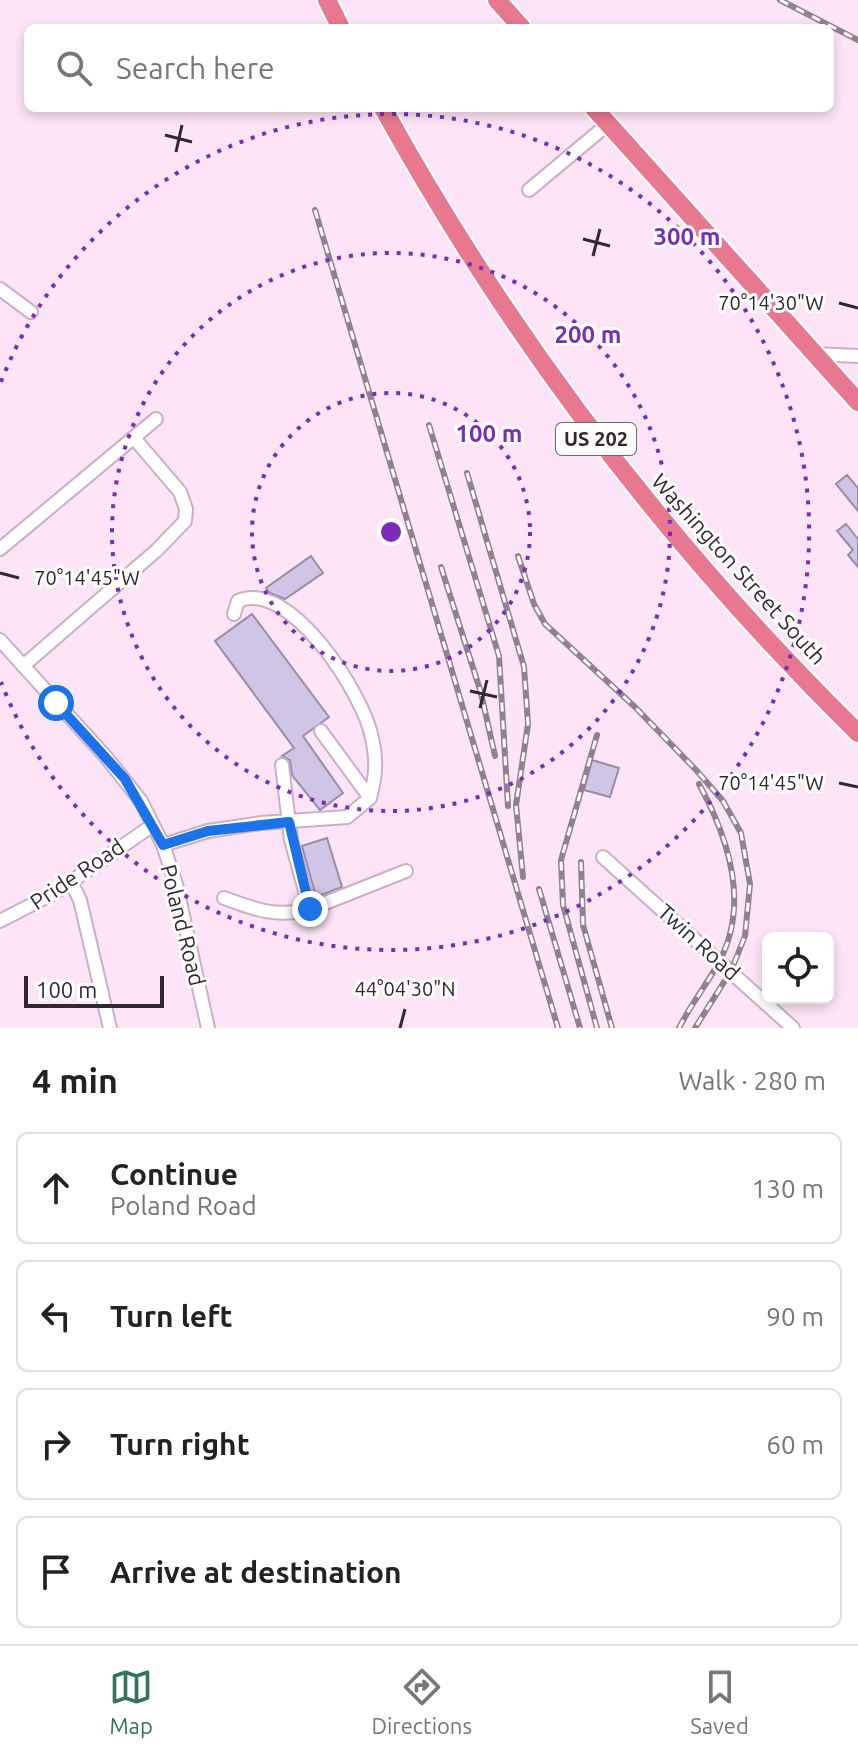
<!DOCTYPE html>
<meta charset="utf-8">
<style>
body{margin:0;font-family:Ubuntu,sans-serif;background:#f6f6f6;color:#222}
.controls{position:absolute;right:24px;bottom:24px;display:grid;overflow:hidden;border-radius:12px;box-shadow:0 4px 12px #0003}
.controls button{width:72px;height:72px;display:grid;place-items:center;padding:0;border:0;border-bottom:2px solid #e0e0e0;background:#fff;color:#222;font:40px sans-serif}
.scale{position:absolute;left:24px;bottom:20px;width:140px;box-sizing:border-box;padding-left:8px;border:4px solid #32272f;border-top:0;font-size:22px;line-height:28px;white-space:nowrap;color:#32272f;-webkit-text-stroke:6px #fff;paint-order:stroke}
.stop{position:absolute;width:24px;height:24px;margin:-18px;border:6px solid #1a73e8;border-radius:50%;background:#fff}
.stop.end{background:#1a73e8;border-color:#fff;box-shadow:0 2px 8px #0008}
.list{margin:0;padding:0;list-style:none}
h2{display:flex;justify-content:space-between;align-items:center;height:104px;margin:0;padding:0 32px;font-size:34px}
h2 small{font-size:26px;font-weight:400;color:#767676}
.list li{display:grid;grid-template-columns:52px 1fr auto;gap:24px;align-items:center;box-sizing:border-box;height:112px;margin:0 16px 16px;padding:0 16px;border:2px solid #e0e0e0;border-radius:12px}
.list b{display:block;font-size:30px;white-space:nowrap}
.list p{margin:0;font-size:26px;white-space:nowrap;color:#767676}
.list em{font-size:26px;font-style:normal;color:#767676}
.icon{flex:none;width:44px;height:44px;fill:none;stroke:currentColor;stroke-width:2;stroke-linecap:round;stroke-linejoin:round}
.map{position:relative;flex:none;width:858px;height:1028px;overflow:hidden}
.search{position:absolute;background:#fff;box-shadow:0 4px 12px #0003;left:24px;right:24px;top:24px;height:88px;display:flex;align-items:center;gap:20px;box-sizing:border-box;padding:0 28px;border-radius:12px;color:#767676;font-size:30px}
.sheet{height:616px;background:#fff}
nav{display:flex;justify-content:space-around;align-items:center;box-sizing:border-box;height:112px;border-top:2px solid #e0e0e0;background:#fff;font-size:22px;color:#767676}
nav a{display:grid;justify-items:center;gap:4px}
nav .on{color:#35735f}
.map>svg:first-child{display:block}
.building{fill:#d0c5e4;stroke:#978ca9;stroke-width:2}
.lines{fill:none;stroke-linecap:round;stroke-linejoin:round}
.minor-casing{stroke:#ccafc5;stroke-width:16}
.highway-casing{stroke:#fff;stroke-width:22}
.minor{stroke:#fff;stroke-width:12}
.highway{stroke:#e77890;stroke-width:18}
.rail-casing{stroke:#91808d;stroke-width:6}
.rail{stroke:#fff;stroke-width:3;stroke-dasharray:9;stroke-linecap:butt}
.route{stroke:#1a73e8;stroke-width:10}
.ticks{fill:none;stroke:#32272f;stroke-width:3}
.ring{fill:none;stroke:#7b2cbf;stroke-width:4;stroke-dasharray:4 8}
.labels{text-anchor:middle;stroke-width:6;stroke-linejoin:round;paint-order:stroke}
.shield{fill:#fff;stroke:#70686d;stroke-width:2}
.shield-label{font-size:20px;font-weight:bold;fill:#32272f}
.street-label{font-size:22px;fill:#32272f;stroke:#fff}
.ticks-label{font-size:20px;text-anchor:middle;fill:#32272f;stroke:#fff;stroke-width:6;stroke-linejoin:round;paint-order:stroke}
.centre{fill:#7b2cbf;stroke:#fff;stroke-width:4}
.ring-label{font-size:24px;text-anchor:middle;font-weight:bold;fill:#7b2cbf;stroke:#fff;stroke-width:6;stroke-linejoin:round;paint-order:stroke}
</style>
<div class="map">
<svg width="858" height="1028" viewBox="0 0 858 1028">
<rect width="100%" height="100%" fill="#fde5f7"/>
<path class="building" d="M847,475L858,488V511L836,484Z
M846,524L858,539V567L848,555L853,550L837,531Z
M311,556L323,573L285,599L270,593L266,588Z
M252,614L329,717L303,736L343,793L320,810L292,775L290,760L282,756L294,748L215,641Z
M592,760L619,768L610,797L584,790Z
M327,838L342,887L316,897L302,846Z"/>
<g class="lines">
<defs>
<path id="minor" d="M529,190L608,124
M0,289L31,312
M815,354L858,356
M0,549L156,419
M234,614L238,601C290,578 364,695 372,738C377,760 376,776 370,798
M0,640L106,757L141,801L163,845L176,884L208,1028
M23,666L157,550L185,521L186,509L180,492L134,438
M282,765L291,840L310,909L406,871
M163,845L208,831L261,823L347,817L370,798L321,731
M603,857L793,1028
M71,882L80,900L110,1028
M224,898C256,910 277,918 310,909
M0,921L56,892L153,825"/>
<path id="highway" d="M327,0L341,28
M497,0L522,28
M383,108C511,340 669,547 858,733
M594,108L858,402"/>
</defs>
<use href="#minor" class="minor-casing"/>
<use href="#highway" class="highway-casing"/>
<use href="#minor" class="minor"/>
<use href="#highway" class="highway"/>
<defs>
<path id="rail" d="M780,0L858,40
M315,210L558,1028
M429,425L499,656L508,806
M467,473L524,667L528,724L516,805L523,877
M518,556L534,604L545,624L635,707L697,771L723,801L741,833L750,884L745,936L731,971L695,1028
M441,567L481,693L495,756
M581,862L583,925L612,1028
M539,889L580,1028
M597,1028L563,905L561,860L597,735
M679,1028C691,1004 708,983 720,960C750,902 728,837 699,784"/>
</defs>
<use href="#rail" class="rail-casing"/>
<use href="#rail" class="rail"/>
</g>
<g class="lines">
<path class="route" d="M56,703L125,779L163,845L208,831L289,822L310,909"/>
</g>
<path class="ticks" d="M165,135L192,142M176,152L182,125M583,239L610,246M593,256L600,229M839,303L858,308M0,573L19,578M470,691L497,697M480,708L487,680M839,783L858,787M400,1028L405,1009"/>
<g class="ring">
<circle cx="391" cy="532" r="139"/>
<circle cx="391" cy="532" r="279"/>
<path d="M1 382A418 418 0 1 1 1 682"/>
</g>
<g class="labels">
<rect class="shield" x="556" y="423" width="80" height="32" rx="6"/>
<g class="shield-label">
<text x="596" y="446">US 202</text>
</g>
<g class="street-label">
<text transform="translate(739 569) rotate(48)" y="8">Washington Street South</text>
<text transform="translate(77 874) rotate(-34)" y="8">Pride Road</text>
<text transform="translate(183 925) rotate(76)" y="8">Poland Road</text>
<text transform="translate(699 942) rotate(42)" y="8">Twin Road</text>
</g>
</g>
<g class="ticks-label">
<text x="771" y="310">70°14'30"W</text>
<text x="87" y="585">70°14'45"W</text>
<text x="771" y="790">70°14'45"W</text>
<text x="405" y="996">44°04'30"N</text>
</g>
<circle cx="391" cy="532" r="12" class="centre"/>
<g class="ring-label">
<text x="687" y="245">300 m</text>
<text x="588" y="343">200 m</text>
<text x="489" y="442">100 m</text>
</g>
</svg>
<div class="controls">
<button><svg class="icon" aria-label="locate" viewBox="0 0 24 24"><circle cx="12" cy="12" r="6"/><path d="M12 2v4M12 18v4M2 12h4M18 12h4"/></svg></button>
</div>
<div class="scale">100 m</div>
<div class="stop" style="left:56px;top:703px"></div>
<div class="stop end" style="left:310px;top:909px"></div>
<div class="search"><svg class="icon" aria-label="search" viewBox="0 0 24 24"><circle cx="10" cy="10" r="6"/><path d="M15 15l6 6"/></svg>Search here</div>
</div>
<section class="sheet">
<h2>4 min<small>Walk · 280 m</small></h2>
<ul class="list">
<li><svg class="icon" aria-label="ahead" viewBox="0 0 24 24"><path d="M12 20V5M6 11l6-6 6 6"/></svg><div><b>Continue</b><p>Poland Road</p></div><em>130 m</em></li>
<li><svg class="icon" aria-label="left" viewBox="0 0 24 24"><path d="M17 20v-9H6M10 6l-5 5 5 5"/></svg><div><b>Turn left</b></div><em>90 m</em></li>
<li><svg class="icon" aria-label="right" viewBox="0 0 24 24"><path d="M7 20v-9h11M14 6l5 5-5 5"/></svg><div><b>Turn right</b></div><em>60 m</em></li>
<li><svg class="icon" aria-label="arrive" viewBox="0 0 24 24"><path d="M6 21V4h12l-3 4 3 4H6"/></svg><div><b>Arrive at destination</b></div></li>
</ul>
</section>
<nav>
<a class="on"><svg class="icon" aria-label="map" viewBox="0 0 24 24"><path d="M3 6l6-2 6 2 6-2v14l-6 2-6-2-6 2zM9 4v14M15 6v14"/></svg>Map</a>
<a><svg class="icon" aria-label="directions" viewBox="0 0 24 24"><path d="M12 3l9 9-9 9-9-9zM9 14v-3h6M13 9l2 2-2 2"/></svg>Directions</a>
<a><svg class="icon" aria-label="saved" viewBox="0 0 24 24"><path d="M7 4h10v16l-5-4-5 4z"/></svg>Saved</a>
</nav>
